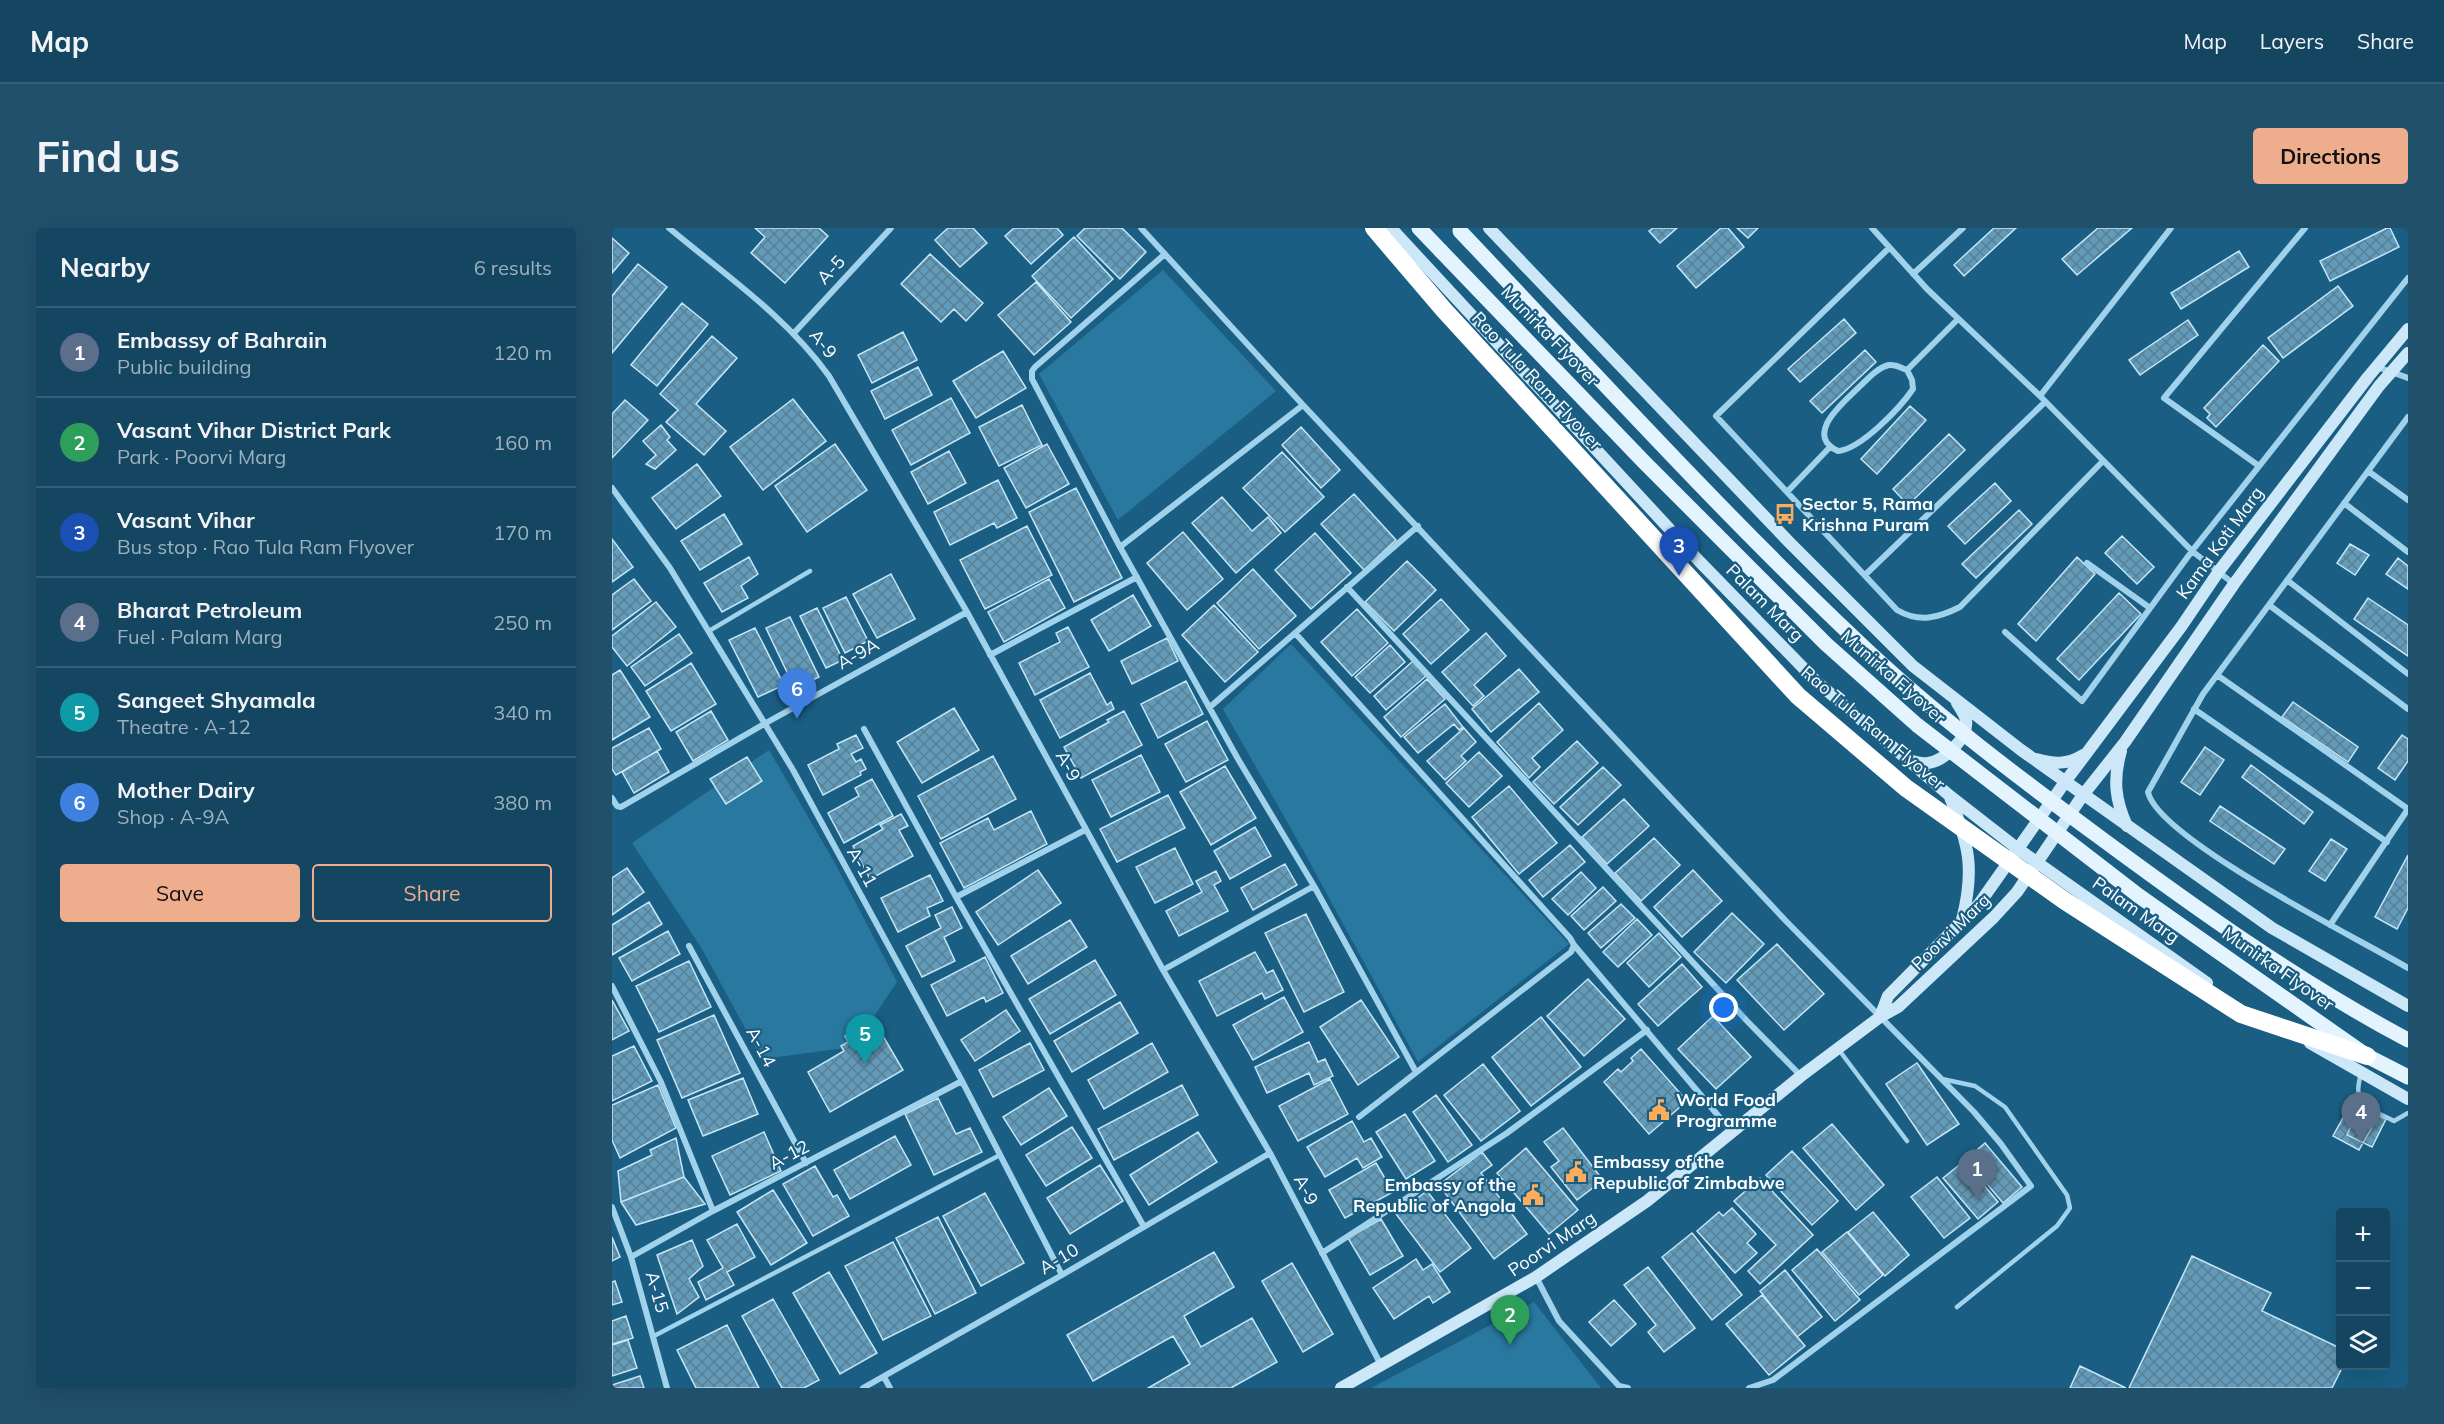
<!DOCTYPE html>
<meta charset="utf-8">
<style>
body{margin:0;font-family:Mulish,sans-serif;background:#21506b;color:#f1f3f6}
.controls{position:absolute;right:18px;bottom:18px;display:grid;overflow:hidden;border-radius:6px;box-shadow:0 6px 24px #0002}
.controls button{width:54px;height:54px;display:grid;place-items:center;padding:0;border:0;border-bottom:2px solid #335e77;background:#144662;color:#f1f3f6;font:30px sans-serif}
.you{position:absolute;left:1112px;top:780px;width:21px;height:21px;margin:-15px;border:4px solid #fff;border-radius:50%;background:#1a73e8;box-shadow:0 0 0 9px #1a73e833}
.badge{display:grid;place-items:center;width:39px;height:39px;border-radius:50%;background:#eead8d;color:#fff;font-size:20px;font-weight:700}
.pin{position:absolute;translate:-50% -50px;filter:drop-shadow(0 2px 3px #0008)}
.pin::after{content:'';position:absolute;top:32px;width:21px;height:18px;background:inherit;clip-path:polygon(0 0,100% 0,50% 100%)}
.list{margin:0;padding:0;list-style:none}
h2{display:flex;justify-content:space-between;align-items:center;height:78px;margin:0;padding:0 24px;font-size:26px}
h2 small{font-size:20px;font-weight:400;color:#9db1be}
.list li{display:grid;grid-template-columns:39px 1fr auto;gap:18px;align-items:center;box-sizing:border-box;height:90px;padding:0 24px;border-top:2px solid #335e77}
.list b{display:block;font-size:22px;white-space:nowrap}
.list p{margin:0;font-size:20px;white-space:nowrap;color:#9db1be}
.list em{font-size:20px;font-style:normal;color:#9db1be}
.actions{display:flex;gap:12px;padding:18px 24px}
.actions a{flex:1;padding:14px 0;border:2px solid #eead8d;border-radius:6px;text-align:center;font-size:21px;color:#eead8d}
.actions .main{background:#eead8d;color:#111}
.icon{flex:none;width:33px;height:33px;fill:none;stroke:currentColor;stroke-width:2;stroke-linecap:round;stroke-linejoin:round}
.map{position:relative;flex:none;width:1796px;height:1160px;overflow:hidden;border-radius:6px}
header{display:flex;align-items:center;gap:36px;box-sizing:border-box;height:84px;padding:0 30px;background:#144662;border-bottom:2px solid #335e77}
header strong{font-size:28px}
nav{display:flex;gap:33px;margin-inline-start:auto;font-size:21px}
.intro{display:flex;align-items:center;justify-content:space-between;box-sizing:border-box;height:144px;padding:0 36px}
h1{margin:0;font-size:42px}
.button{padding:15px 27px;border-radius:6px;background:#eead8d;color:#111;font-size:21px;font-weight:700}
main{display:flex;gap:36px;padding:0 36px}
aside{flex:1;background:#144662;border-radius:6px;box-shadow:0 6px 24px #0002}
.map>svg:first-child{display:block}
.park{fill:#2978a0}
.building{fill:url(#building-cross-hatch);stroke:#c4e7f8;stroke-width:1.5}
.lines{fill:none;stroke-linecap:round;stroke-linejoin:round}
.lane{stroke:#a0d2eb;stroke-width:4.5}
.street{stroke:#a0d2eb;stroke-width:6}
.secondary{stroke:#cce8f8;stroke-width:12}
.primary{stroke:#e4f4ff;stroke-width:15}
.primary-bridge{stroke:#e4f4ff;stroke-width:15}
.highway-bridge{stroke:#fff;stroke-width:18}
.labels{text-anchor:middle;stroke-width:4.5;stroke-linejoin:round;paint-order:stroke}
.street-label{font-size:18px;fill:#fff;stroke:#1a5e83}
.poi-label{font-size:18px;font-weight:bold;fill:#fff;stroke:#1a5e83;text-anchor:start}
</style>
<header>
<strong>Map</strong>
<nav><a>Map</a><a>Layers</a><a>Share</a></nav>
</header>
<div class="intro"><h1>Find us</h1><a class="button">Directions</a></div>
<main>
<aside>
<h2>Nearby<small>6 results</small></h2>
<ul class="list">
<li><span class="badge" style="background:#5c6f8a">1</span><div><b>Embassy of Bahrain</b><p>Public building</p></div><em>120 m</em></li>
<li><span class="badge" style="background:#2e9e5b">2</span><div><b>Vasant Vihar District Park</b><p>Park · Poorvi Marg</p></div><em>160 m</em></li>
<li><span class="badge" style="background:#1a4fb4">3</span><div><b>Vasant Vihar</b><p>Bus stop · Rao Tula Ram Flyover</p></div><em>170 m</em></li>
<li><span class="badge" style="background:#5c6f8a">4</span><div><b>Bharat Petroleum</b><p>Fuel · Palam Marg</p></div><em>250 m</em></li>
<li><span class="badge" style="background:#0f9aa8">5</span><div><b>Sangeet Shyamala</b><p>Theatre · A-12</p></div><em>340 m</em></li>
<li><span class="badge" style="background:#3f7fe0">6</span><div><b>Mother Dairy</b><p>Shop · A-9A</p></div><em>380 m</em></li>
</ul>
<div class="actions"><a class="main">Save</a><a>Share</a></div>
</aside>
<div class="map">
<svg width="1796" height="1160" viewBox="0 0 1796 1160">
<defs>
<pattern id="building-cross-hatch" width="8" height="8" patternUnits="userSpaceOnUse" patternTransform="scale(1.5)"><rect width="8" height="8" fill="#619bb9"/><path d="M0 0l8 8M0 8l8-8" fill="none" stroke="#5a7f93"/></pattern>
</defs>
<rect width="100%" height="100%" fill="#1a5e83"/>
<path class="park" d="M551,42L664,163L506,292L427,146Z
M679,416L957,716L806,834L691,622L611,481Z
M157,522L224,637L285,754L241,819L150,831L90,721L20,615Z
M922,1074L989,1160H759Z"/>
<path class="building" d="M143,0H207L216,8L173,55L139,25L153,9Z
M336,0H361L375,15L348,39L323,12Z
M402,0H445L451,7L419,36L393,8Z
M473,0H510L534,24L508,51L465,8Z
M1041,0H1065L1048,15L1037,3Z
M1109,0H1116L1132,19L1084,60L1065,38Z
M1125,0H1146L1136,10Z
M1382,0H1404L1352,48L1342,37Z
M1486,0H1520L1465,47L1450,31Z
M1775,0H1778L1787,19L1718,53L1708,33Z
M462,9L501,51L459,90L420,48Z
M0,10L17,25L0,45Z
M1627,23L1637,39L1569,81L1559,65Z
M318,26L371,75L354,93L342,81L329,94L289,56Z
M26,36L55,59L0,125V68Z
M424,54L459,94L422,127L386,87Z
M1726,58L1741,78L1671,130L1656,110Z
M70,75L96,96L45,158L19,137Z
M1232,91L1244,105L1188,154L1176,141Z
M1576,92L1586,107L1528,147L1517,132Z
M291,104L305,132L260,155L246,127Z
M100,108L125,130L84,176L114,203L92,227L54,194L66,182L48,166Z
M1651,117L1667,133L1604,199L1595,190L1598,186L1592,180Z
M1253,122L1264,134L1210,185L1198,173Z
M391,123L414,160L364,190L341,153Z
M306,139L320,167L273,191L259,163Z
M339,170L358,205L299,237L280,202Z
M181,171L214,213L151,262L118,219Z
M13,172L36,192L0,230V186Z
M410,177L430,217L387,238L367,199Z
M1298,178L1314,192L1265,246L1249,231Z
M49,197L58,209L55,212L64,222L43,241L34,236L44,227L31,213Z
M689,199L728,242L709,260L670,217Z
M1337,206L1353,222L1296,277L1281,261Z
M223,216L255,262L195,304L163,258Z
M435,216L457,256L414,280L392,240Z
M337,223L354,255L316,276L299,244Z
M670,224L712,269L673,304L631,260Z
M85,236L109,268L64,301L40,270Z
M386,252L405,290L385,300L382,295L338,317L322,284Z
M1383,255L1399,273L1353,316L1336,298Z
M464,260L510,350L462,374L417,284Z
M742,266L784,312L752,342L709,296Z
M610,269L640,303L656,289L669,305L624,345L580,295Z
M1407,282L1420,296L1364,350L1350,336Z
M112,286L130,316L88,342L69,313Z
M415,298L440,347L373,381L348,332Z
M571,304L611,351L575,382L535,335Z
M703,305L739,345L699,381L663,342Z
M1510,308L1542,339L1525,356L1493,325Z
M0,311L21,339L0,354Z
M1738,316L1757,327L1743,347L1725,335Z
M137,329L146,346L129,358L136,370L110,384L92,355Z
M1465,329L1483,346L1424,413L1406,396Z
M1786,330L1796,338V361L1774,346Z
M795,333L824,362L782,403L753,374Z
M641,341L684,388L647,421L605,375Z
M279,346L303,391L265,410L241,366Z
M22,351L39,373L0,402V367Z
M437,351L453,380L392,414L376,384Z
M1507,365L1529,386L1467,452L1445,431Z
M521,367L539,398L497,423L479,392Z
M234,369L256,413L233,425L211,380Z
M1756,370L1796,397V428L1742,391Z
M829,371L857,402L819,436L791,406Z
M44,374L64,399L15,438L0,419V408Z
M602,377L646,424L613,454L570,407Z
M205,380L231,432L214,440L188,388Z
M745,381L776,415L740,448L709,414Z
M178,389L207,449L183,461L154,400Z
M456,399L477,439L423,467L407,435L448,414L444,405Z
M143,400L172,457L146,469L117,412Z
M874,405L894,428L862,457L872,468L861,478L830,444Z
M67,406L80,425L33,458L19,439Z
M555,410L566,433L520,456L509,433Z
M778,417L793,434L758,465L743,449Z
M801,433L814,448L774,482L762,468Z
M79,435L104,476L59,503L34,463Z
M907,441L927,464L879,504L860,481Z
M8,442L38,489L0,512V447Z
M478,445L495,477L499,474L502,481L448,510L428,472Z
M815,451L833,471L789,509L772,489Z
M574,453L591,486L546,510L529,476Z
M1681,474L1746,519L1736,534L1670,489Z
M927,475L951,502L920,530L928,539L917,550L885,514Z
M833,476L851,499L847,502L842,496L806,525L792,509Z
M342,480L367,522L310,555L285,514Z
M99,483L116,512L81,533L64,504Z
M512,483L530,517L469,550L452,519L497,494L495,492Z
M595,493L616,532L574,554L553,516Z
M37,500L49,521L4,547L0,541V520Z
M852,500L864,514L849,528L854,533L833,552L815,533Z
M244,507L251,520L239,526L244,534L249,531L254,541L248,544L249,547L211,567L196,537L227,521L225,516Z
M1790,507L1796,511V533L1783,552L1766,540Z
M965,513L986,535L942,576L921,554Z
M1593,519L1612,532L1588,567L1569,554Z
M45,523L57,544L22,565L10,544Z
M867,524L890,548L857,579L834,555Z
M529,527L548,564L499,589L480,552Z
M381,528L404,571L329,611L306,568Z
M135,529L150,553L114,576L98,551Z
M1639,537L1701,584L1692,596L1630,549Z
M613,538L644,590L599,617L568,564Z
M991,539L1009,557L966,597L948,579Z
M260,551L281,588L232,615L216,585L247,568L243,560Z
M897,558L945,615L907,646L860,589Z
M556,567L573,600L505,634L488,601Z
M1012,571L1037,598L995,636L970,609Z
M1608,578L1673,621L1662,636L1598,593Z
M419,583L435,616L352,660L328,615L376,590L382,602Z
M289,586L296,598L287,602L301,628L258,651L241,618L271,601L268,597Z
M643,599L659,628L618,651L602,623Z
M1042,610L1068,637L1029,673L1003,645Z
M1719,611L1735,621L1713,653L1697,643Z
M958,617L973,634L931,669L917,652Z
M563,620L581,656L543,675L524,639Z
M1796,627V680L1785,701L1763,689Z
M673,636L685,657L641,682L629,660Z
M15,640L32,664L0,687V650Z
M426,642L449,675L386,717L364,684Z
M1081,642L1110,673L1070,709L1042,679Z
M604,643L609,653L602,657L616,683L567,708L554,683L590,664L584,653Z
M969,644L984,660L956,687L940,671Z
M318,647L331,673L315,680L318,688L286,704L269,670Z
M991,659L1004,673L972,702L959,688Z
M37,674L50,696L0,727V697Z
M1009,676L1023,690L989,720L976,705Z
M340,679L350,700L332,709L343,733L310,749L294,718L329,700L323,687Z
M1120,685L1152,716L1114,755L1082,724Z
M694,686L732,764L692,784L653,705Z
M1025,691L1040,707L1006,739L991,724Z
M458,692L475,719L416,756L399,728Z
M56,703L68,726L20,753L7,730Z
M1047,705L1069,729L1037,759L1015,735Z
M1165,716L1212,766L1172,802L1125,752Z
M643,724L655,745L661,742L671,762L653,771L650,765L605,788L587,753Z
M373,729L391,765L374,774L372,769L335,788L319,757Z
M483,732L504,767L438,806L417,771Z
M77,733L99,779L47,804L24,758Z
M1070,736L1090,759L1046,798L1026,776Z
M976,751L1013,791L972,828L935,788Z
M672,769L691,804L641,832L621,797Z
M0,772L17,803L0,812Z
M749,772L787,829L746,857L708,799Z
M508,774L526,805L460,844L442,813Z
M394,782L408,803L363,833L349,812Z
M102,787L128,845L70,870L45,812Z
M1101,788L1139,829L1104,861L1066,821Z
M929,789L969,839L919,878L880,829Z
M254,795L257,800L264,796L291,842L218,884L196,844L232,823L229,818L236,814L233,808Z
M697,814L706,834L713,831L721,848L702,857L697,845L655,865L643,839Z
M418,815L432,842L381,869L367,842Z
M540,815L556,844L492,881L476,852Z
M22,818L40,853L0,873V828Z
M1029,821L1075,873L1037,906L992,854L1006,841L1009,844L1021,833L1019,830Z
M1305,835L1347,896L1315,917L1274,856Z
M871,836L908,883L869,913L832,867Z
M131,850L146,886L91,908L76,872Z
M718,851L736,886L686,913L667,878Z
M46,857L64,900L8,930L0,912V877Z
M570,857L586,887L502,932L486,901Z
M437,860L455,888L409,917L391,889Z
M824,867L860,917L836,934L801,884Z
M326,870L344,906L358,900L370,924L322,947L293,886Z
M1738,877L1764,892L1747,922L1721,908Z
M1748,879L1774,891L1760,919L1735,907Z
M793,886L823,933L794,951L764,904Z
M740,893L752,914L759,910L770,929L751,940L745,930L713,949L695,919Z
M1220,896L1272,957L1244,982L1191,920Z
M460,899L480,930L434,958L414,927Z
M951,900L991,952L965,972L939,939L947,933L932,914Z
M152,904L169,943L118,967L100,928Z
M586,904L605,934L537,977L518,947Z
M283,908L299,937L238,971L222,942Z
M64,910L72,949L9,974L6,943L40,927L38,922Z
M1373,915L1410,959L1391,975L1354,931Z
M914,920L966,982L937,1006L885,945Z
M1180,923L1226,973L1200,997L1154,947Z
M870,924L880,937L869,945L915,1006L882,1031L827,957Z
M1352,933L1386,974L1366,991L1331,950Z
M764,935L781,964L733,990L717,962Z
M488,937L511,973L458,1006L435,970Z
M203,938L221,969L225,967L237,988L201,1008L171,956Z
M72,949L93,976L24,997L9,974Z
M1325,949L1358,990L1332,1010L1299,969Z
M1148,950L1201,1007L1148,1056L1136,1043L1164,1017L1122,973Z
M161,962L195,1015L159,1037L125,984Z
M815,963L859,1020L828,1044L784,986Z
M373,965L412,1035L369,1058L331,988Z
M1120,980L1144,1006L1135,1015L1145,1025L1123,1045L1085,1003L1107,984L1111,988Z
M1261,984L1297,1027L1273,1048L1236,1004Z
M326,989L364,1065L323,1086L284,1010Z
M769,991L791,1028L758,1047L736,1010Z
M125,996L143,1029L115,1044L122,1057L94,1072L86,1054L111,1040L95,1012Z
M1235,1004L1271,1047L1247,1067L1210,1024Z
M1080,1005L1130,1067L1100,1092L1050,1029Z
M0,1009L8,1029L0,1033Z
M80,1012L91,1038L77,1051L87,1069L65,1086L45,1027Z
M281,1014L319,1088L271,1112L233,1038Z
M1205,1021L1248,1072L1223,1093L1180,1042Z
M602,1024L622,1059L572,1088L589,1119L640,1090L665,1134L619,1160H536L578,1136L561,1108L481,1153L455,1107Z
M1580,1028L1659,1065L1650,1083L1728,1120V1138H1731L1720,1160H1517Z
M804,1031L811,1042L820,1036L838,1064L821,1075L817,1068L782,1091L761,1060Z
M680,1035L721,1106L691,1124L650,1053Z
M1036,1039L1083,1100L1052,1124L1036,1104L1044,1097L1012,1057Z
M1173,1042L1210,1089L1185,1109L1148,1063Z
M217,1044L265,1125L228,1146L181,1065Z
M3,1053L10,1074L0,1077V1054Z
M1150,1067L1193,1118L1157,1147L1114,1096Z
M161,1071L207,1152L192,1160H170L130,1088Z
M1002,1072L1024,1096L999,1118L977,1094Z
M14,1088L21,1110L0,1116V1093Z
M115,1097L147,1160H84L65,1122Z
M16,1112L25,1140L0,1148V1117Z
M1468,1138L1514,1160H1458Z
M28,1148L32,1160H0V1157Z"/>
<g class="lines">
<path class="lane" d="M97,403L198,343
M1227,822L1295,913
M1749,846C1739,879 1757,880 1782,893L1796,885
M1330,851L1363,858L1393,879L1455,967L1458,980L1445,998L1345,1079
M42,1108L388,927"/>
<path class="street" d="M57,0C112,46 175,89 217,148L355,384L551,742L658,925L769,1137
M529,0L691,177L1173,692L1362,884L1389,916L1419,958L1161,1152L1137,1160
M1260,0L1315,61L1428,168
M1559,0L1428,168L1580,323L1622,356
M1277,20L1104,188L1285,382C1307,395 1326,390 1348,379L1491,233
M553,26L423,139L420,143V151L508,319L626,531L702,658L804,844
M1301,46L1351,0
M182,105L279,0
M1765,139L1796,150
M1295,142C1289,140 1284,136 1277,137C1264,140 1254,153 1244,162C1230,176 1192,207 1226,223C1249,221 1288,180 1301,161L1300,152L1295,142L1346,91
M1796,189L1591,466L1536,564C1546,611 1749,712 1796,740
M1647,238L1552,170L1693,0
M1756,243L1796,272
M0,260L58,340L181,542L350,853L450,1047
M1175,264L1218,219
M1732,275L1796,324
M508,319L691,177
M1475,335L1538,380
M1253,347L1433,174
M1675,352L1796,446
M735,359L1135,793L1189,848
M1657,377L1796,481
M1393,404L1470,473L1580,323L1796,50
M683,405L958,710L962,717L959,724L747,889
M378,427L525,349
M1605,447L1796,581
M598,479L806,298
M1582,481L1775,614
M252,501L344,669L531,997
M0,570L5,578L9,579L152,496L355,384
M344,669L473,602
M1718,697L1796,581
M962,717L1120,904
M77,718L194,935
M551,742L702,658
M0,758L49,854L101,983
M0,979L19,1029L55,1160
M710,1025L895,905L1035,802
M19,1029L101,983L350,853
M924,1049L947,1093L1007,1158L1016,1160
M272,1149L278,1160
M251,1160L450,1047L658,925"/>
<path class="secondary" d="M779,0L1088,334L1205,454L1338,568L1406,621L1595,755
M877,0L1177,314L1301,438L1409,522L1660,700L1796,778
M1509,523C1501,551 1503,572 1515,598
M1424,531C1442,536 1455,537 1471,527
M1297,532C1303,534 1310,536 1316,535C1332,533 1357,510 1354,492C1353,487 1348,480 1345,475
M1338,569C1357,617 1363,641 1350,692
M1268,789L1276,768L1367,676L1453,554L1569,399L1607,343L1756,149L1796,101
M1698,815L1796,871
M729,1160L924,1049L1035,973L1189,848L1268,789L1286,779L1382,689L1405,664L1471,567L1513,514L1622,356L1767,158L1796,125"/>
<path class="primary" d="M807,0L829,23"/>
<path class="primary-bridge" d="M848,3C978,140 1105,280 1242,410C1318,483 1402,546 1486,608C1586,682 1687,754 1796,812
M829,23L1033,235L1214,416L1305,497L1527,668L1755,828L1796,849"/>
<path class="highway-bridge" d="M762,0L832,82L1186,468L1294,560L1453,673L1629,786L1755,828"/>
</g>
<defs>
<symbol id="bus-bare" viewBox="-9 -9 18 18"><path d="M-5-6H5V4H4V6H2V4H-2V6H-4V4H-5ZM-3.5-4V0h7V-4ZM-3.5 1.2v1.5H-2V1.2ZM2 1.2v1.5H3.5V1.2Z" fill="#fdac5c" stroke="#1a5e83" stroke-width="2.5" paint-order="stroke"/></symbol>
<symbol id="civic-bare" viewBox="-9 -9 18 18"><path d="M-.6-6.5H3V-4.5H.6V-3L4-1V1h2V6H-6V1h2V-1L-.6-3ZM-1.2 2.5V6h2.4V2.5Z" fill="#fdac5c" stroke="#1a5e83" stroke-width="2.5" paint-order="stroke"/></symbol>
</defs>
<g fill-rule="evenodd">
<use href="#bus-bare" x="1158" y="271" width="30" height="30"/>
<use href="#civic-bare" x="1032" y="867" width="30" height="30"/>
<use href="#civic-bare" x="949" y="929" width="30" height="30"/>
<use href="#civic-bare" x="906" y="952" width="30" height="30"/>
</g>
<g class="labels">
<g class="street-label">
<text transform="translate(219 42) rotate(-47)" y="6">A-5</text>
<text transform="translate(938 108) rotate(46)" y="6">Munirka Flyover</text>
<text transform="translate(211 116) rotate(51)" y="6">A-9</text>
<text transform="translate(925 153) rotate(47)" y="6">Rao Tula Ram Flyover</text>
<text transform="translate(1608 315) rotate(-54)" y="6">Kama Koti Marg</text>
<text transform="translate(1153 375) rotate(45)" y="6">Palam Marg</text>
<text transform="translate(246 426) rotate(-29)" y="6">A-9A</text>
<text transform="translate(1281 449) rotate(41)" y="6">Munirka Flyover</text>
<text transform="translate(1261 500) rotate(40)" y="6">Rao Tula Ram Flyover</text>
<text transform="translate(456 538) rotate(62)" y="6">A-9</text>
<text transform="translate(250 639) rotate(61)" y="6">A-11</text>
<text transform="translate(1524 682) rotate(35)" y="6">Palam Marg</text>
<text transform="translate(1339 704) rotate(-44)" y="6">Poorvi Marg</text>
<text transform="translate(1666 741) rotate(35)" y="6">Munirka Flyover</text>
<text transform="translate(149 819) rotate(62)" y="6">A-14</text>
<text transform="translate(177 927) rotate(-28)" y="6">A-12</text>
<text transform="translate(694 962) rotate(63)" y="6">A-9</text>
<text transform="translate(940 1016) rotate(-34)" y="6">Poorvi Marg</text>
<text transform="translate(447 1031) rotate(-31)" y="6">A-10</text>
<text transform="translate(45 1064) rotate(74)" y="6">A-15</text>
</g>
<g class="poi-label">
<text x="1190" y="282">Sector 5, Rama<tspan x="1190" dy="21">Krishna Puram</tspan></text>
<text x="1064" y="878">World Food<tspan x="1064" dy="21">Programme</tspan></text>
<text x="981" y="940">Embassy of the<tspan x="981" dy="21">Republic of Zimbabwe</tspan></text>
<text x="904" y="963" text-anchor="end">Embassy of the<tspan x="904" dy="21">Republic of Angola</tspan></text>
</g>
</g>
</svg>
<div class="controls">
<button>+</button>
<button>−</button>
<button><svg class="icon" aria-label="layers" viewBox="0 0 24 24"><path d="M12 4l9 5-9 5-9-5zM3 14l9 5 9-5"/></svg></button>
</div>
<div class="you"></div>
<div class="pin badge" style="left:1365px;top:971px;background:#5c6f8a">1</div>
<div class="pin badge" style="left:898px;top:1117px;background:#2e9e5b">2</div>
<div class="pin badge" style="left:1067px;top:348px;background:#1a4fb4">3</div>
<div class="pin badge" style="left:1749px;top:914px;background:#5c6f8a">4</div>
<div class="pin badge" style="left:253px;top:836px;background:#0f9aa8">5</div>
<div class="pin badge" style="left:185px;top:491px;background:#3f7fe0">6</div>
</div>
</main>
